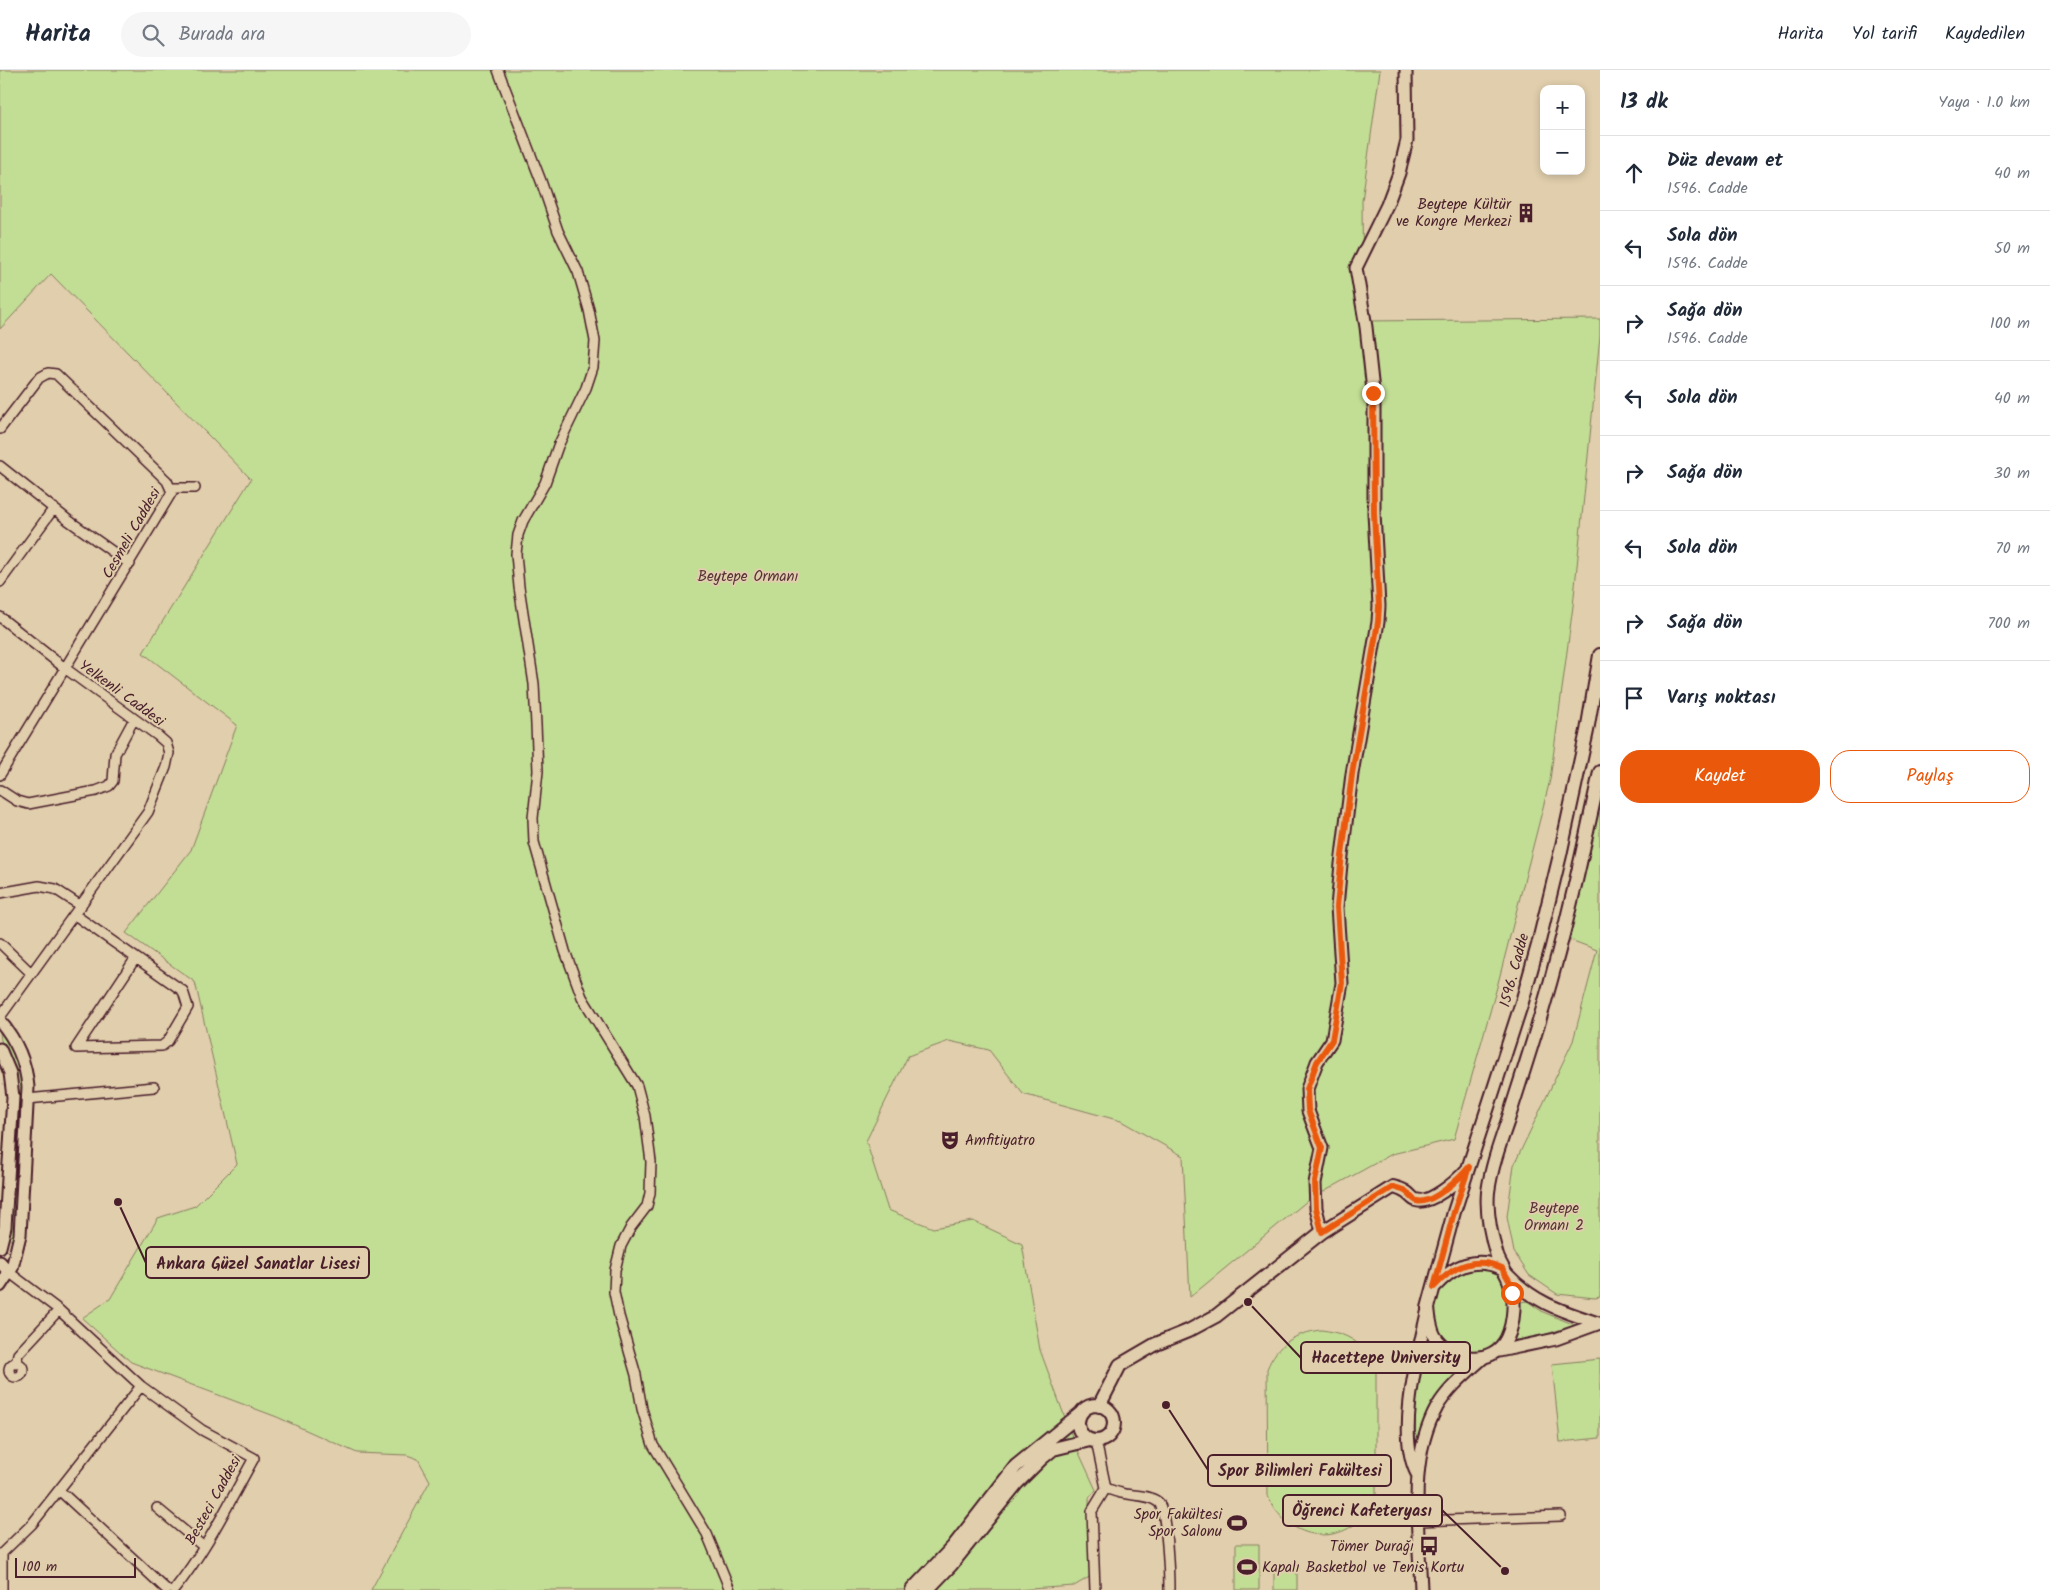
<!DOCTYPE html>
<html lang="tr">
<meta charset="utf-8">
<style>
body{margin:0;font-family:Kalam,sans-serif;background:#f6f6f7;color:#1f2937}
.controls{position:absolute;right:15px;top:15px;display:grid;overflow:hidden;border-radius:10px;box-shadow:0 2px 8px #0003}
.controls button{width:45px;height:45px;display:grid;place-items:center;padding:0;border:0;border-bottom:1px solid #e0e1e3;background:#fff;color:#1f2937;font:25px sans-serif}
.scale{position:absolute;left:15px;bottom:12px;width:121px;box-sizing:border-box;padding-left:5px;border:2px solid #4a1f2b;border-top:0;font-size:14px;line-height:18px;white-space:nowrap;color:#4a1f2b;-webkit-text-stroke:4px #e0ceac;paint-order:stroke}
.stop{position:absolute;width:15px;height:15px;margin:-11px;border:4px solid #ea580c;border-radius:50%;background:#fff}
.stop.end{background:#ea580c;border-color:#fff;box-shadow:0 1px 5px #0008}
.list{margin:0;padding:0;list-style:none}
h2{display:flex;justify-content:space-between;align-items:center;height:65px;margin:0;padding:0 20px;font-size:21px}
h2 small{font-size:16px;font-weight:400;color:#747a83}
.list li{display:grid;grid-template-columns:32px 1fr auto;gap:15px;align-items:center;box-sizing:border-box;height:75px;padding:0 20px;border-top:1px solid #e0e1e3}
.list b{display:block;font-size:19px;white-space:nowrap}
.list p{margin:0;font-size:16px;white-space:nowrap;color:#747a83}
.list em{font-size:16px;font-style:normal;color:#747a83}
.actions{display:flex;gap:10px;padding:15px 20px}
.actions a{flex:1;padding:11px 0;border:1px solid #ea580c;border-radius:20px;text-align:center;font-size:18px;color:#ea580c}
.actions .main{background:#ea580c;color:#fff}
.icon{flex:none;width:28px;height:28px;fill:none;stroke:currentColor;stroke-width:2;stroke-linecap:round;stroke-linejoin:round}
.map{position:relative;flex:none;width:1600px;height:1520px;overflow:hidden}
header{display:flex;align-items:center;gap:30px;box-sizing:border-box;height:70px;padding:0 25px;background:#fff;border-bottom:1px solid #e0e1e3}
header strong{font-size:24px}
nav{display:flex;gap:28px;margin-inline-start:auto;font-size:18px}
.search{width:350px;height:45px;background:#f6f6f7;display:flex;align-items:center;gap:12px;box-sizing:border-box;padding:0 18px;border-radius:28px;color:#747a83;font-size:19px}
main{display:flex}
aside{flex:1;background:#fff}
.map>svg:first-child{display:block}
.green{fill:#c2dd94;stroke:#867e60}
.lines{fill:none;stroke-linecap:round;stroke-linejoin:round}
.minor-casing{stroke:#4a1f2b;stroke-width:12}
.tertiary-casing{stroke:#4a1f2b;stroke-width:15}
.secondary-casing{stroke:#4a1f2b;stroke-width:16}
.minor{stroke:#e0ceac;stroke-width:9}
.tertiary{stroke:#e0ceac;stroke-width:11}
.secondary{stroke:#e0ceac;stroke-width:12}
.route{stroke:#ea580c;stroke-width:6}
.labels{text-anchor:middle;stroke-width:4;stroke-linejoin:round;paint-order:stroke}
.poi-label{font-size:15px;fill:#4a1f2b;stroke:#e0ceac;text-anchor:end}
.street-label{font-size:15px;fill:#4a1f2b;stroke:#e0ceac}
.park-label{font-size:15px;fill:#563236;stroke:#e0ceac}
.leader{fill:none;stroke:#4a1f2b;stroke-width:2}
.callout-dot{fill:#4a1f2b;stroke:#e0ceac;stroke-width:2}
.callout{fill:#e0ceac;stroke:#4a1f2b;stroke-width:2}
.callout-label{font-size:16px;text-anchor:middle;font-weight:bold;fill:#4a1f2b}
</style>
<header>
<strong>Harita</strong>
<div class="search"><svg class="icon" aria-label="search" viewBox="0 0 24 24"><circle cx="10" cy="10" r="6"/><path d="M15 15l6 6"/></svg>Burada ara</div>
<nav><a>Harita</a><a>Yol tarifi</a><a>Kaydedilen</a></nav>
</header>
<main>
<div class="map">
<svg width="1600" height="1520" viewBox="0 0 1600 1520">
<rect width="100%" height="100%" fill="#e0ceac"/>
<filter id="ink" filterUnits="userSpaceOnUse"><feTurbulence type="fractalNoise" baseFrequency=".02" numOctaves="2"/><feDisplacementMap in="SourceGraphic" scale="10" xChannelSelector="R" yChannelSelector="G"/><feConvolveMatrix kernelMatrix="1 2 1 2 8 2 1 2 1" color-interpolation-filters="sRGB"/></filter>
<g filter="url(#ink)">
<path class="green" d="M0,0H1380L1362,131L1363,251L1600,249V266L1573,536L1550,710L1497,917L1454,1069L1392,1084L1307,1131L1190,1227L1183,1086L1121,1051L1023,1024L989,980L949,971L908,986L866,1071L888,1140L933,1158L973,1151L1022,1174L1040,1280L1074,1372L1096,1420L1089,1428L1091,1506L1074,1516L1015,1520H371L430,1411L418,1389L407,1385L357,1383L277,1347L131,1292L82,1248L110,1229L158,1148L195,1136L237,1094L195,912L126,863L191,780L237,655L143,583L251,409L51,204L0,259Z
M1600,722V1227L1595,1228L1557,1224L1529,1205L1514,1182L1507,1147L1514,1095L1573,971L1597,880L1568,869Z
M0,962H2L14,981L24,1012L14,1169L12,1171L8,1168L17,1017C16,996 0,980 0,962Z
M1476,1196C1482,1198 1490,1198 1495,1201C1513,1212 1509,1259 1497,1273C1493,1278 1486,1279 1480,1280C1461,1283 1444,1273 1437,1255C1427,1227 1450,1201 1476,1196Z
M1527,1231L1543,1242L1575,1255L1530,1269L1511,1270L1516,1261L1520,1232Z
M1321,1260C1339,1262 1354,1267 1366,1282H1376V1442H1367C1338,1480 1285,1468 1268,1426L1267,1299C1277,1274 1295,1263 1321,1260Z
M1426,1267L1444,1287L1460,1295L1464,1298C1438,1320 1421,1346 1418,1380L1416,1379L1415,1340Z
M1600,1289V1368L1560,1372L1552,1294Z
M1236,1474H1259V1520H1236Z
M1274,1498L1297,1499V1520H1274Z"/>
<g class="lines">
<defs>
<path id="minor" d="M498,0L541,111L558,161L578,202L589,240L595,271L593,297L586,318L558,376L545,413L523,451L518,465L516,484L519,517L534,614L536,655L538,701L533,748L534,772L565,881L582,927L637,1016L645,1046L651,1092L650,1123L647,1136L631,1157L621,1176L615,1200L614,1222L619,1246L636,1305L642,1339L653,1375L707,1464L730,1520
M0,359L39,308L48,303L56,304L167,411L172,422L0,705
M0,396L68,450L130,494
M171,418H195
M0,512L54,438
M0,547L66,599L158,666L166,673L169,683L166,697L148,742L0,947
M0,720L17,731L28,734L96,721L109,716L113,711L115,684L134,649
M0,823L39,816L55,819L81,836
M75,845L183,921L188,937L168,971L162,976L76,978L135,889
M0,873L31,903
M27,1029L154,1017
M9 1300a7 7 0 1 1 14 0a7 7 0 1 1-14 0Z
M16,1294L18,1284L59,1240
M141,1316L202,1360L254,1388C229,1433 206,1480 174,1520
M1106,1418C1111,1420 1116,1422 1121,1423C1132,1426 1148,1424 1158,1432C1167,1439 1169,1506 1169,1520
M59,1420L167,1520
M157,1438L204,1477
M1418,1451L1561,1446
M2,1483V1520
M0,1485L32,1454L141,1316L59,1240L10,1203
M1095,1520L1092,1441L1106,1418L1096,1371"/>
<path id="tertiary" d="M0,951C16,970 26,992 28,1017L20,1165L12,1198L0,1216
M0,979L10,1003L13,1027L5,1157L0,1177
M1322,1162L1316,1138L1315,1113L1322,1078L1308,1041L1307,1019L1317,992L1332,970L1342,913L1337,837L1341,794L1352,704L1378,552L1379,536L1374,443V330L1366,257L1356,198L1387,135L1399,103L1407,70L1406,0
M0,1192L10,1203
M1507,1204C1534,1233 1562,1241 1598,1253
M1499,1281L1556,1269L1600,1253
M1417,1404C1396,1365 1418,1284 1427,1243
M1421,1520C1419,1460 1407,1391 1437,1337C1449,1317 1468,1302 1484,1287"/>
<path id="secondary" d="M1600,585L1587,661L1560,785L1538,875L1522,932L1454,1142L1428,1238C1429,1248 1430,1259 1435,1267C1451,1292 1493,1297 1507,1268C1514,1253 1516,1229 1510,1213C1507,1203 1500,1195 1497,1186C1491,1166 1486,1143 1488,1122C1491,1098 1500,1073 1508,1050C1520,1012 1532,975 1543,938C1566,860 1583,781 1600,702
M1434,1217C1453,1196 1474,1186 1502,1198
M1078 1353a18 18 0 1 1 36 0a18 18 0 1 1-36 0Z
M1099,1336L1120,1295L1156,1274L1188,1261L1216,1246L1322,1162L1393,1117C1397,1118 1401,1119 1404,1121C1409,1123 1412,1129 1416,1130C1430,1135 1457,1111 1466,1101
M912,1520L953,1477L1016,1396L1080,1344
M927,1520L951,1495L1017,1413L1042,1388L1053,1379L1090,1370"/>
</defs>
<use href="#minor" class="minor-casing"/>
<use href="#tertiary" class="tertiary-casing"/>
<use href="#secondary" class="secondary-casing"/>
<use href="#minor" class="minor"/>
<use href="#tertiary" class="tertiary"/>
<use href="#secondary" class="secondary"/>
</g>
</g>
<g class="lines" filter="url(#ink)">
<path class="route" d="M1373,323L1374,443L1379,536L1378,552L1352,704L1341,794L1337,837L1342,913L1332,970L1317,992L1307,1019L1308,1040L1322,1078L1315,1112L1316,1138L1322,1162L1393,1117C1397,1118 1401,1119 1405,1121C1409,1123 1412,1129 1417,1131C1432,1135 1460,1108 1469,1097L1454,1142L1434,1217C1453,1196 1474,1186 1502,1198L1510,1212L1512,1223"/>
</g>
<defs>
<symbol id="building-bare" viewBox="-9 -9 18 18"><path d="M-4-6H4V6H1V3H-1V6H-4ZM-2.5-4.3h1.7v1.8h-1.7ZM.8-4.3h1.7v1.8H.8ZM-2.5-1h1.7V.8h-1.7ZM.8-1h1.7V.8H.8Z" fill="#4a1f2b" stroke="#e0ceac" stroke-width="2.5" paint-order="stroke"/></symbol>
<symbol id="theatre-bare" viewBox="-9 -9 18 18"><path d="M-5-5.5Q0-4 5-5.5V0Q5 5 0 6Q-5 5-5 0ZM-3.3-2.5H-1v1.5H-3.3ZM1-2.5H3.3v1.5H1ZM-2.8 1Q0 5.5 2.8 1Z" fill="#4a1f2b" stroke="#e0ceac" stroke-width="2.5" paint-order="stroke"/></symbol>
<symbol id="stadium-bare" viewBox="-9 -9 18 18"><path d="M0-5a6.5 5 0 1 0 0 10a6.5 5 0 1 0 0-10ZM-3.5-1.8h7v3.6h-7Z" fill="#4a1f2b" stroke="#e0ceac" stroke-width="2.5" paint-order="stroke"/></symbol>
<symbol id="bus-bare" viewBox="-9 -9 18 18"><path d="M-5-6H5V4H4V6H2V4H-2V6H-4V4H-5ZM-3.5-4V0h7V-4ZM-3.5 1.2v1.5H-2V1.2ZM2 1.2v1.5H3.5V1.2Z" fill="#4a1f2b" stroke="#e0ceac" stroke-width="2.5" paint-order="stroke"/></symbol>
</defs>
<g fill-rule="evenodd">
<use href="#building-bare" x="1512" y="129" width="28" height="28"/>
<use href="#theatre-bare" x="936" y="1056" width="28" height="28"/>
<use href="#stadium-bare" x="1223" y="1439" width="28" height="28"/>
<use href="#bus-bare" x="1415" y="1462" width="28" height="28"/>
<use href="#stadium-bare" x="1233" y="1483" width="28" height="28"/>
</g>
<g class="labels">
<g class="poi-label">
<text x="1511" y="139">Beytepe Kültür<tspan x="1511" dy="17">ve Kongre Merkezi</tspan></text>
<text x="965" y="1075" text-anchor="start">Amfitiyatro</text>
<text x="1222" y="1449">Spor Fakültesi<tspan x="1222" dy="17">Spor Salonu</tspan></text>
<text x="1414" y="1481">Tömer Durağı</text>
<text x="1262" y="1502" text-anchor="start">Kapalı Basketbol ve Tenis Kortu</text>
</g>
<g class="street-label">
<text transform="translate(131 463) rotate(-60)" y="5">Cesmeli Caddesi</text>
<text transform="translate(122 623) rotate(36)" y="5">Yelkenli Caddesi</text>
<text transform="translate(1514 900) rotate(-75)" y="5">1596. Cadde</text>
<text transform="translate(213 1430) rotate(-61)" y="5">Besteci Caddesi</text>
</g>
<g class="park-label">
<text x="748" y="511">Beytepe Ormanı</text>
<text x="1554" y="1143">Beytepe<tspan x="1554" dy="17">Ormanı 2</tspan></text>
</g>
</g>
<path class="leader" d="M118 1132L146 1193M1248 1232L1301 1288M1166 1335L1208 1400M1505 1501L1442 1440"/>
<g class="callout-dot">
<circle cx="118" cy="1132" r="5"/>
<circle cx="1248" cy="1232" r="5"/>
<circle cx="1166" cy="1335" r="5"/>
<circle cx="1505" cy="1501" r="5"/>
</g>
<g class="callout">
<rect x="146" y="1177" width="223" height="31" rx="5"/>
<rect x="1301" y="1272" width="169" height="31" rx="5"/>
<rect x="1208" y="1385" width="183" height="31" rx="5"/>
<rect x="1283" y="1425" width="159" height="31" rx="5"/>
</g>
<g class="callout-label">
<text x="258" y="1199">Ankara Güzel Sanatlar Lisesi</text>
<text x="1386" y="1293">Hacettepe University</text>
<text x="1300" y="1406">Spor Bilimleri Fakültesi</text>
<text x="1362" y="1446">Öğrenci Kafeteryası</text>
</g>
</svg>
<div class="controls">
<button>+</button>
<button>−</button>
</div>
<div class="scale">100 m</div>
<div class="stop" style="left:1512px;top:1223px"></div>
<div class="stop end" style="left:1373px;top:323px"></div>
</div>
<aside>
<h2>13 dk<small>Yaya · 1.0 km</small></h2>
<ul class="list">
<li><svg class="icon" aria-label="ahead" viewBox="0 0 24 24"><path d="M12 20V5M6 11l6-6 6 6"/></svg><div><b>Düz devam et</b><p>1596. Cadde</p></div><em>40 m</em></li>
<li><svg class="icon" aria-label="left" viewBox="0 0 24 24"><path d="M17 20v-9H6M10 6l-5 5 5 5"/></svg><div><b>Sola dön</b><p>1596. Cadde</p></div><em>50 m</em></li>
<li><svg class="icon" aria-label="right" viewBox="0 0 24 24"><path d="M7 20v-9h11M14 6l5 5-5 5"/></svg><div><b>Sağa dön</b><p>1596. Cadde</p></div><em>100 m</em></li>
<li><svg class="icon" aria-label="left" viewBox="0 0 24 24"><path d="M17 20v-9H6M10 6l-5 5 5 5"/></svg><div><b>Sola dön</b></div><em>40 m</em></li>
<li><svg class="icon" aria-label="right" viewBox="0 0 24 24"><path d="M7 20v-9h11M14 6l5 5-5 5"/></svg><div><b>Sağa dön</b></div><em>30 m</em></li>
<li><svg class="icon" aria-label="left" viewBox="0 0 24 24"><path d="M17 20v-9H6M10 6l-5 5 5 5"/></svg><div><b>Sola dön</b></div><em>70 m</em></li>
<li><svg class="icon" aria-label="right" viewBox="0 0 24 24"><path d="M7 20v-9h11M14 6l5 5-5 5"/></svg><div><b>Sağa dön</b></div><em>700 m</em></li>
<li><svg class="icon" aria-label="arrive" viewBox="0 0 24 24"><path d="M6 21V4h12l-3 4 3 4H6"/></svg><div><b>Varış noktası</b></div></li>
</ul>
<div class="actions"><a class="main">Kaydet</a><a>Paylaş</a></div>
</aside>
</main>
